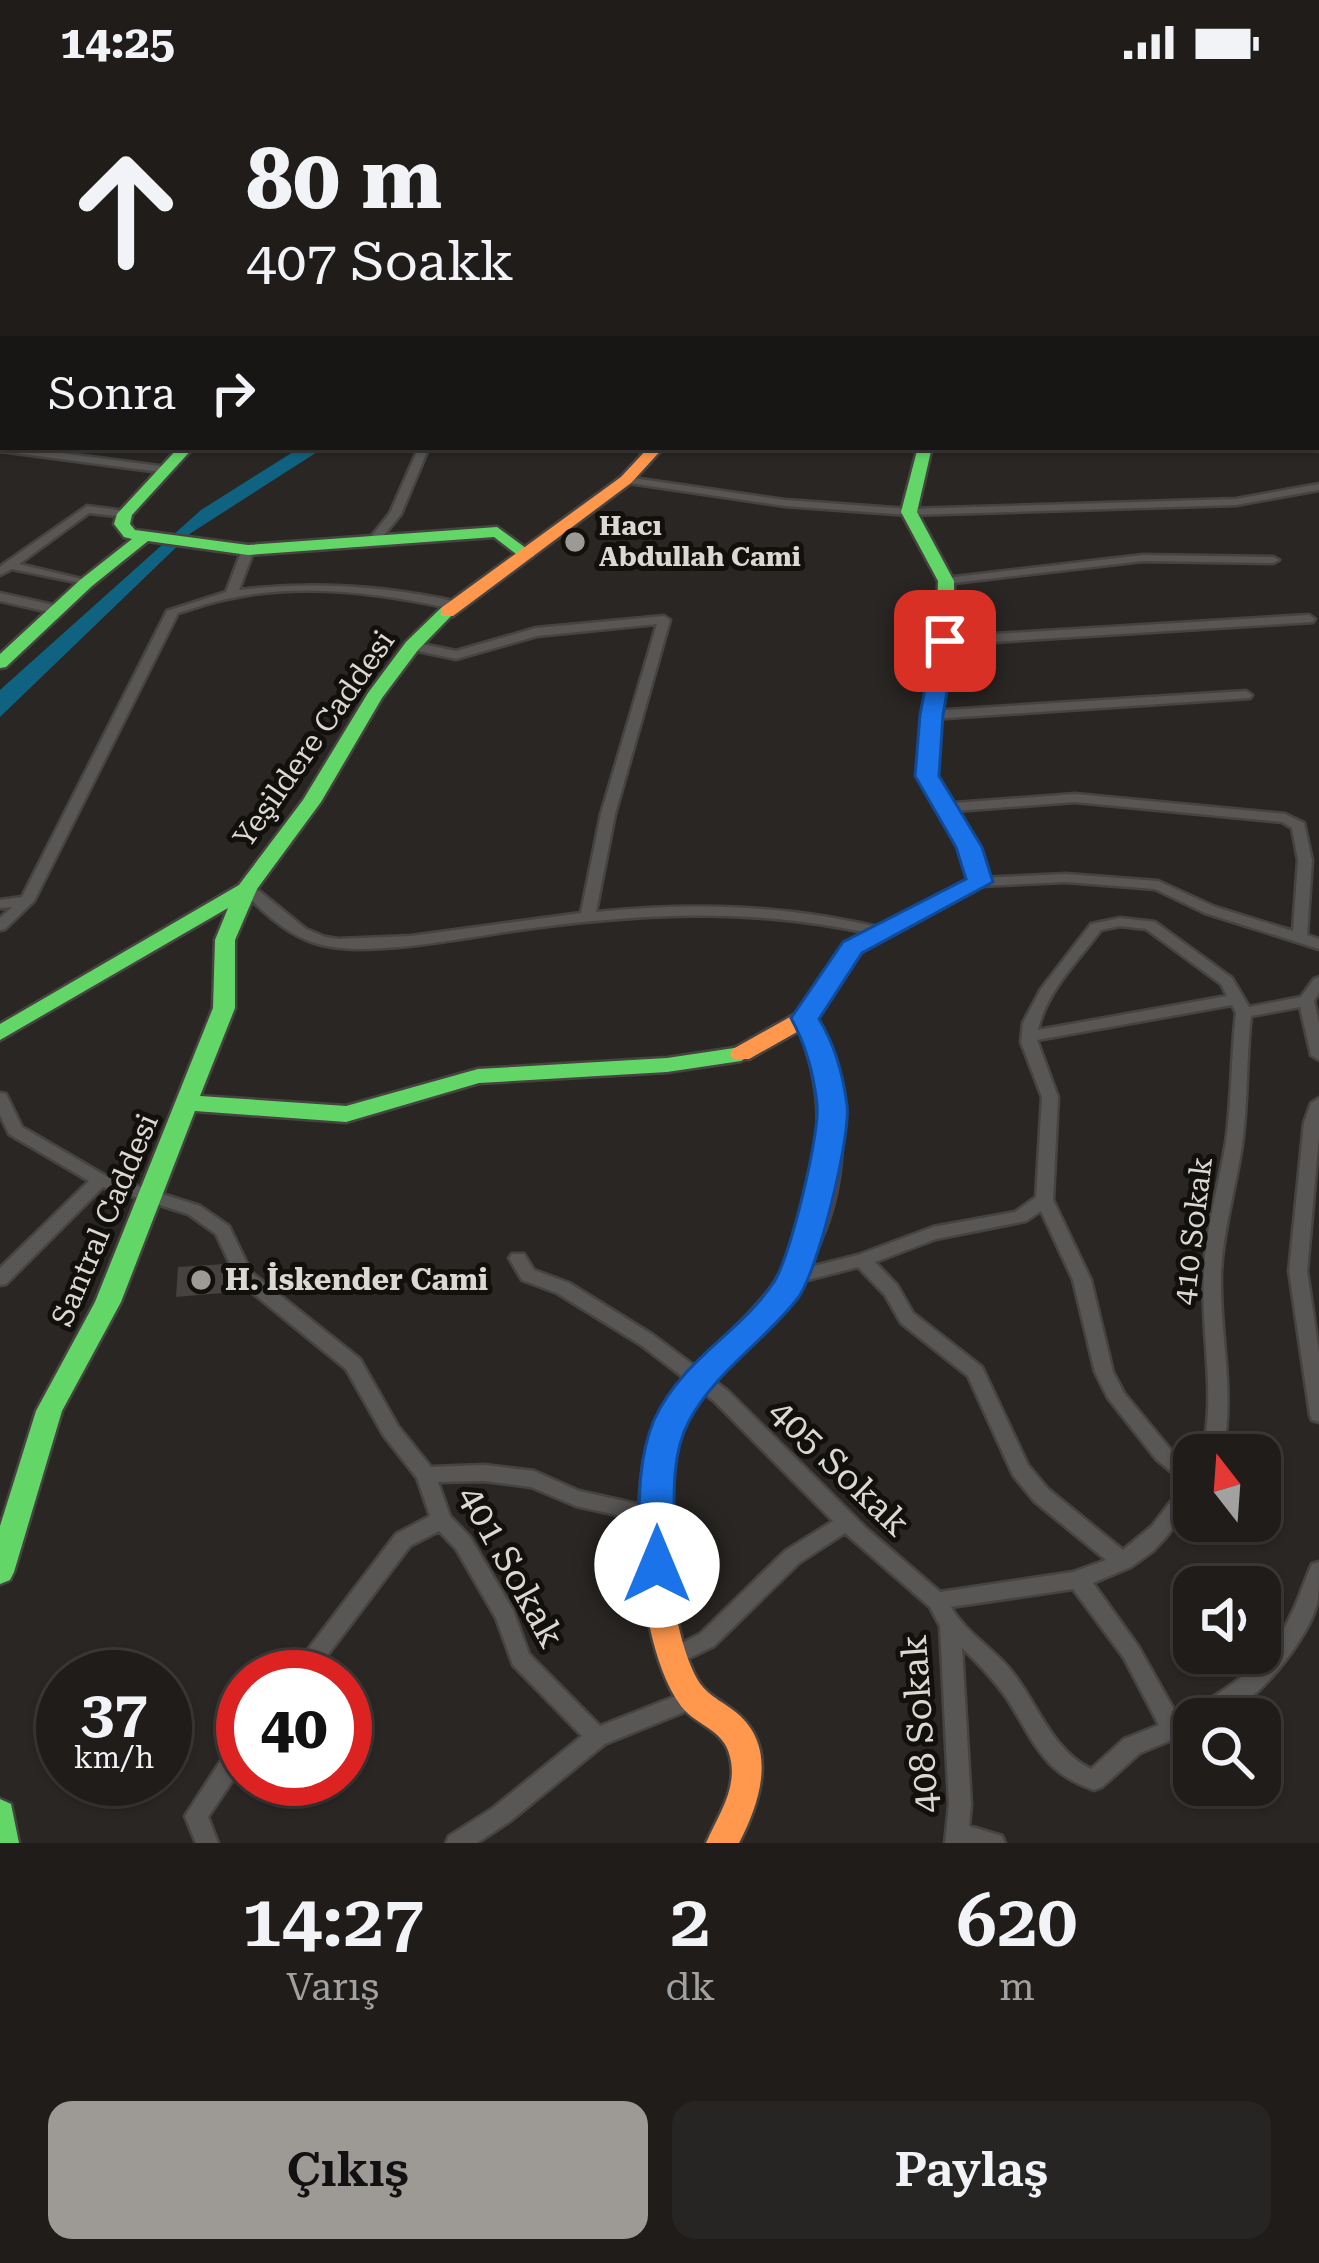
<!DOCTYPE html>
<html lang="tr">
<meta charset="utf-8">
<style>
:root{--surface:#1f1c1a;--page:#272523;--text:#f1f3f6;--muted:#a1a1a2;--line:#3c3a39;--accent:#9d9995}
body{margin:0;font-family:"Roboto Serif",serif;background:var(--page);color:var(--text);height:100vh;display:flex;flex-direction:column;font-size:45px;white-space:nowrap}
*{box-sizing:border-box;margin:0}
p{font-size:39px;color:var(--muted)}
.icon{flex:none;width:66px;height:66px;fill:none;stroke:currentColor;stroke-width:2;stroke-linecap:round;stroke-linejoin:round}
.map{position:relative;height:1759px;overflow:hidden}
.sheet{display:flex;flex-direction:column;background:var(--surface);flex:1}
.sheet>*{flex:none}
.guide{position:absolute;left:0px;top:0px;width:1320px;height:366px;box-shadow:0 3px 9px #0004,0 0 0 3px var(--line);background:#1f1c1a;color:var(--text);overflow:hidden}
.needle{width:78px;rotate:343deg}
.fabs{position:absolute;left:1173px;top:1350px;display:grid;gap:24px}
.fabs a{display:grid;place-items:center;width:108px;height:108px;border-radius:24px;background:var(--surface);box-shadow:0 3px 9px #0004,0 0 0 3px var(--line);font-size:60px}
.speed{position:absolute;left:36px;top:1566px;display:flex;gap:24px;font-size:60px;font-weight:700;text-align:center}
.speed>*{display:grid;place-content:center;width:156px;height:156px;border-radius:50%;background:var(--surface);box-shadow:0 3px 9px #0004,0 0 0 3px var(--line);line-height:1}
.speed small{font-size:30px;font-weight:400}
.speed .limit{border:18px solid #d22;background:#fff;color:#111}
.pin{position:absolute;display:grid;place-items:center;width:102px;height:102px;color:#fff;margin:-51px;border-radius:24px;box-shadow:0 6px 18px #0006}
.me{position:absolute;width:132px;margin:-66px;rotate:0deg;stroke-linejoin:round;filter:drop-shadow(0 0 9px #0008)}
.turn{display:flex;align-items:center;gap:42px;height:252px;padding:0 48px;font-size:54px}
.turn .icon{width:156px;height:156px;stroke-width:2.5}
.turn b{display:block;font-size:84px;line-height:102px}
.then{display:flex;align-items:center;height:114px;padding:0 48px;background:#0003;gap:24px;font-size:45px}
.eta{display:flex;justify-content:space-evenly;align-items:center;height:204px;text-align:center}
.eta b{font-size:72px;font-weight:600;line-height:84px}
.cta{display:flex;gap:24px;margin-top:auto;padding:24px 48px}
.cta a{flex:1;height:138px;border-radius:24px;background:var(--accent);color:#111;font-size:48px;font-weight:600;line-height:138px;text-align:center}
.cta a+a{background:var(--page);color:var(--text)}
.status{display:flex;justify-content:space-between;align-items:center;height:84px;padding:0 60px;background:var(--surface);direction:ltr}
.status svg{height:33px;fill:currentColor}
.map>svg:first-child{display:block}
.water{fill:#106380}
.building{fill:#454240}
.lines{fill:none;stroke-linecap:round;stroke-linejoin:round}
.street-casing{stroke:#464340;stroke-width:5}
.fast-casing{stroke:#464340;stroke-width:5}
.slow-casing{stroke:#464340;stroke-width:5}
.jam-casing{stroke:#464340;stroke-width:5}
.street{fill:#595755;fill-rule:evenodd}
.fast{fill:#63d668;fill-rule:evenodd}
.slow{fill:#ff974d;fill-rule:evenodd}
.jam{fill:#b3261e;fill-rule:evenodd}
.route{fill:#1a73e8;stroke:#114b97;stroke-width:3}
.poi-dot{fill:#9d9995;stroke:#12100d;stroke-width:4.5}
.labels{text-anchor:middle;stroke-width:10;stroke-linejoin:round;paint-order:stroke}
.far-poi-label{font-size:27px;font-weight:bold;fill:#dbd7d3;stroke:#12100d;text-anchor:start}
.street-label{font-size:30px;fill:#dbd7d3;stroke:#12100d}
.poi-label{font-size:30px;font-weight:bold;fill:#dbd7d3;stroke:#12100d;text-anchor:start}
.near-street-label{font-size:36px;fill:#dbd7d3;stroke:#12100d}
</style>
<div class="status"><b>14:25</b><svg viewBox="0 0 49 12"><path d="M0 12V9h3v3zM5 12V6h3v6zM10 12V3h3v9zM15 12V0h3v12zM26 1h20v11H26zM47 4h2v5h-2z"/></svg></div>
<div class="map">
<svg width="1319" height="1759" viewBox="0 0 1319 1759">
<rect width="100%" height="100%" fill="#292623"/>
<path class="water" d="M301,363H325L191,449L0,633V606L201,426Z"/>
<path class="building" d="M225,1180L223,1209L176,1213L178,1183Z"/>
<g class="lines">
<defs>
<path id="street" d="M40,0H49L52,3H43Z
M104,0H113L117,3H108Z
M217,0H226L230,3H221Z
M582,0H590L588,3H580Z
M714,0H722L725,3H717Z
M783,0H808L804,2Z
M1126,0H1134L1137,3H1129Z
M0,9H3V13H0Z
M1317,20H1319V24H1317Z
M1317,76H1319V80H1317Z
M1317,205H1319V211H1317Z
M1317,237H1319V243H1317Z
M1317,282L1319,283V290L1317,289Z
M0,361L167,383L172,386L167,389L0,367Z
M419,363H429L401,430L376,461H368L366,459L390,429Z
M630,363H659L660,365C654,370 636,368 630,363Z
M626,393L785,416L909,425L1236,415L1319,400V406L1236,421L909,431L785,422L622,398L621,396Z
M87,422L125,427L131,430L125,433L89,429L19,480L90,497V501L12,485L0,491V483L5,479Z
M248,463L254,466L239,506C313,497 386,502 458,518L460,521L454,525C383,510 304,498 232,514C213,517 196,524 178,529L34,817L5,845L0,846V834L12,823L0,824V816L22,813L167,527L226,508L242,466Z
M1143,471L1273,473L1279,476L1273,479L1143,477L946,500L940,497L946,494Z
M0,509L62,523L64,526L58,530L0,517Z
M1309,531L1315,535L1313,538L945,561L939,557L945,553Z
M664,532L670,536L615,730L596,828C697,818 788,821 886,845L888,848L886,851L881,852C761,824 654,828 533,844C476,851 376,874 322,861C290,854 261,827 240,804L247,800L252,801L306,845L325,853L338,855L411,852L581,829L601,730L657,540L537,552L456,575L408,565L406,562L412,558L456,567L536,544Z
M1246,607L1252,611L1250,614L931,635L925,631L931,627Z
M1075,710L1285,730L1304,739L1312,776L1307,851L1319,855V865L1205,829L1155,805L1066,798L980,802L973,798L980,794L1066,790L1158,797L1215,823L1293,847L1298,776L1292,744L1282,738L1075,718L942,728L935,724L942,720Z
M1120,834L1155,838L1232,894L1249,923L1301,913L1314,895L1319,893V909L1314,917L1319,939V976L1311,971L1300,923L1251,932C1246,975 1248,1018 1242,1061C1236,1103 1223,1145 1221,1188C1219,1250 1236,1309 1222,1371H1202C1217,1309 1200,1249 1204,1186C1206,1143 1219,1101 1226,1058C1232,1016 1231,972 1236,929L1232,921L1037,956L1058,1013L1053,1116L1091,1196L1113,1288L1124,1309L1170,1365L1194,1384V1416L1166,1453L1153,1467L1131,1483L1093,1499L1138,1562L1178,1633L1183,1635L1186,1628C1230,1605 1268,1579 1290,1533C1299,1516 1304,1497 1312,1480L1319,1478C1319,1490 1319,1504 1318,1516C1310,1554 1253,1626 1213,1635C1207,1636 1200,1635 1194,1635V1645L1189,1643L1186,1650L1140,1669L1102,1703L1094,1706C1040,1687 1035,1657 1006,1613C993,1595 978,1579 962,1564L971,1721L969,1742L1002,1752L1005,1759H945L949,1721L940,1542L930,1523L845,1449L799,1479L714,1562L677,1580L670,1577L666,1571L670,1565L700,1550L785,1467L833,1437L714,1317L641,1261L557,1209L522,1196L509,1174L512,1170H524L534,1186L569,1199L653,1251L728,1307L867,1445L940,1508L1073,1488L1106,1476L1034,1417L1013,1391L968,1292L901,1239L885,1211L858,1183L792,1200L786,1199L783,1194L786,1189L858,1171L933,1143L1015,1128L1036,1113L1042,1013L1021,958L1023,939L1041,905L1091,840ZM1120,842L1146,845L1221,900L1227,912L1038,946C1046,908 1078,877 1101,846ZM1041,1127L1073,1196L1095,1288L1108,1314L1156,1375L1185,1399L1152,1442L1123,1466L1048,1405L1028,1381L982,1283L913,1229L897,1201L875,1178L936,1155L1026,1137ZM1073,1505L1124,1574L1159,1641L1124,1655L1091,1685C1050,1665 1037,1617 1009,1584C991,1563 964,1547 951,1523Z
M0,1009L6,1010L22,1043L106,1092L200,1122L229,1142L251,1188L360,1275L398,1342L431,1383L484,1381L534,1387L579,1407L664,1426L667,1432L664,1438L657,1440L576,1422L531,1403L484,1397L438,1398L450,1432L470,1453L513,1526L529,1570L600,1642L691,1606L699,1608L702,1615L699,1622L605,1660L509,1738L477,1759H446L449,1752L493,1724L582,1652L513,1581L496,1534L456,1465L439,1447L410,1462L311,1593H287L396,1450L430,1432L417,1394L384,1352L346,1285L238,1197L216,1150L188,1130L103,1103L6,1200L0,1201V1184L89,1097L9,1050L0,1031Z
M1319,1014V1052L1307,1187L1319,1268V1338L1312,1336L1310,1331L1289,1187L1304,1039L1311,1019Z
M243,1652V1681L208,1733L218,1759H196L185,1732L235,1655Z"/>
<path id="fast" d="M3,281V290L0,291V282Z
M179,363H194L132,431L130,440L135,446L248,461L497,443L534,470L532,473H520L494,453L248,471L148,457L92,502L6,583L0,584V570L80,496L132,455L124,453L114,440L117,430Z
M918,363H932L917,428L954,497V557L939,649L930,654L921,649L936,557L938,497L901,428Z
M447,523L455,528L418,566L382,614L321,718L257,805L235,856V924L200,1012L346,1022L478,985L667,974L741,963L752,970L741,977L667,988L479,999L346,1038L195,1027L121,1218L62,1327L14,1488L10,1496L0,1500V1442L36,1327L95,1218L213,924L215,856L228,824L0,956V940L239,801L303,716L368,609L406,558L441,524Z
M0,1715L11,1720L19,1759H0Z"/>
<path id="slow" d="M649,363H664L631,399L453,532H441V524L621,393Z
M930,644L939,649L936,692L979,763L990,798L860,868L813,939L749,975H733L730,970L733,965L797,929L846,860L969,796L959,763L918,692L921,649Z
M809,1147L818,1150L821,1156C812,1179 802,1201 786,1220C744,1273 682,1310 671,1381C662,1440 669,1535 694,1589C703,1609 717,1614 733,1626C779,1660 761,1717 739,1759H706C718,1731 738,1705 730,1673C724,1645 696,1642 681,1622C641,1568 631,1436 645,1372C661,1299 726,1261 769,1206C783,1188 790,1169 800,1150Z"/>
<path id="jam" d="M854,0H864V3H854Z
M805,927L813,929C851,995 851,1094 818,1162H800L797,1156C820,1076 830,1012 794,934Z"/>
</defs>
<use href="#street" class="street-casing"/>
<use href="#fast" class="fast-casing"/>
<use href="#slow" class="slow-casing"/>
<use href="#jam" class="jam-casing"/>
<use href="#street" class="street"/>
<use href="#fast" class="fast"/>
<use href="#slow" class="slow"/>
<use href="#jam" class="jam"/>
</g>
<path class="route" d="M945,551L956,557L943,631L939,692L982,763L993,798L862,869L819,935C835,961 843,990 847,1021C851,1053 818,1187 798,1214C765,1257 715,1288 689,1337C667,1378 676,1435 675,1481L670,1492L657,1496L644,1492L639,1481C640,1432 635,1381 654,1336C681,1276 740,1249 774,1198C790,1174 820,1050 817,1021C814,991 806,961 791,934L843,858L966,795L956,763L915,692L920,631L934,557Z"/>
<g class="poi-dot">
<circle cx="575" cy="458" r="12"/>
<circle cx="201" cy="1196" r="12"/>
</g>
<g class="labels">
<g class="far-poi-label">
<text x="599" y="451">Hacı<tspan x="599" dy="31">Abdullah Cami</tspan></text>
</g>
<g class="street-label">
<text transform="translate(314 655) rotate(-55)" y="10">Yeşildere Caddesi</text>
<text transform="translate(105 1136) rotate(-67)" y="10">Santral Caddesi</text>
<text transform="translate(1193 1147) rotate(-83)" y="10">410 Sokak</text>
</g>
<g class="poi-label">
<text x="225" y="1206">H. İskender Cami</text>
</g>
<g class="near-street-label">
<text transform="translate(840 1383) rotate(44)" y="13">405 Sokak</text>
<text transform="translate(512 1482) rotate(61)" y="13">401 Sokak</text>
<text transform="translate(919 1640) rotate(-94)" y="13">408 Sokak</text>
</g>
</g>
</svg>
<div class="fabs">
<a><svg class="needle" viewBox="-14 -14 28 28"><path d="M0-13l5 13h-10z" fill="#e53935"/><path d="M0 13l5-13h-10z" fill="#a1a1a2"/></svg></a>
<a><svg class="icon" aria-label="sound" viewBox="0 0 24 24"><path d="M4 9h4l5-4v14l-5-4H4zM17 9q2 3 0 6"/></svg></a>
<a><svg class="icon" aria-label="search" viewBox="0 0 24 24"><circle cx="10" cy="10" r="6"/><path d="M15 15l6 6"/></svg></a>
</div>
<div class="speed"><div>37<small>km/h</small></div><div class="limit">40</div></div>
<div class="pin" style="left:945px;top:557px;background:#d93025"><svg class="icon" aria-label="arrive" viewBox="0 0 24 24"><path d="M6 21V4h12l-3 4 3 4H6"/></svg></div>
<svg class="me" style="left:657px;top:1481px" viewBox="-20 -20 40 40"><circle r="19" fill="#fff"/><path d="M0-13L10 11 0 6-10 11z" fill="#1a73e8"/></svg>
<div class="guide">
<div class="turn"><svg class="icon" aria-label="ahead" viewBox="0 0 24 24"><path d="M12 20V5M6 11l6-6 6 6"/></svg><div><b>80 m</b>407 Soakk</div></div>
<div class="then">Sonra<svg class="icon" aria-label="right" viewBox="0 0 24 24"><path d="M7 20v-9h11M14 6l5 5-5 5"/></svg></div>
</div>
</div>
<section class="sheet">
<div class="eta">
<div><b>14:27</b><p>Varış</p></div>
<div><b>2</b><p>dk</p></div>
<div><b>620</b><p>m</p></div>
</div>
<div class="cta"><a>Çıkış</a><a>Paylaş</a></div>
</section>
